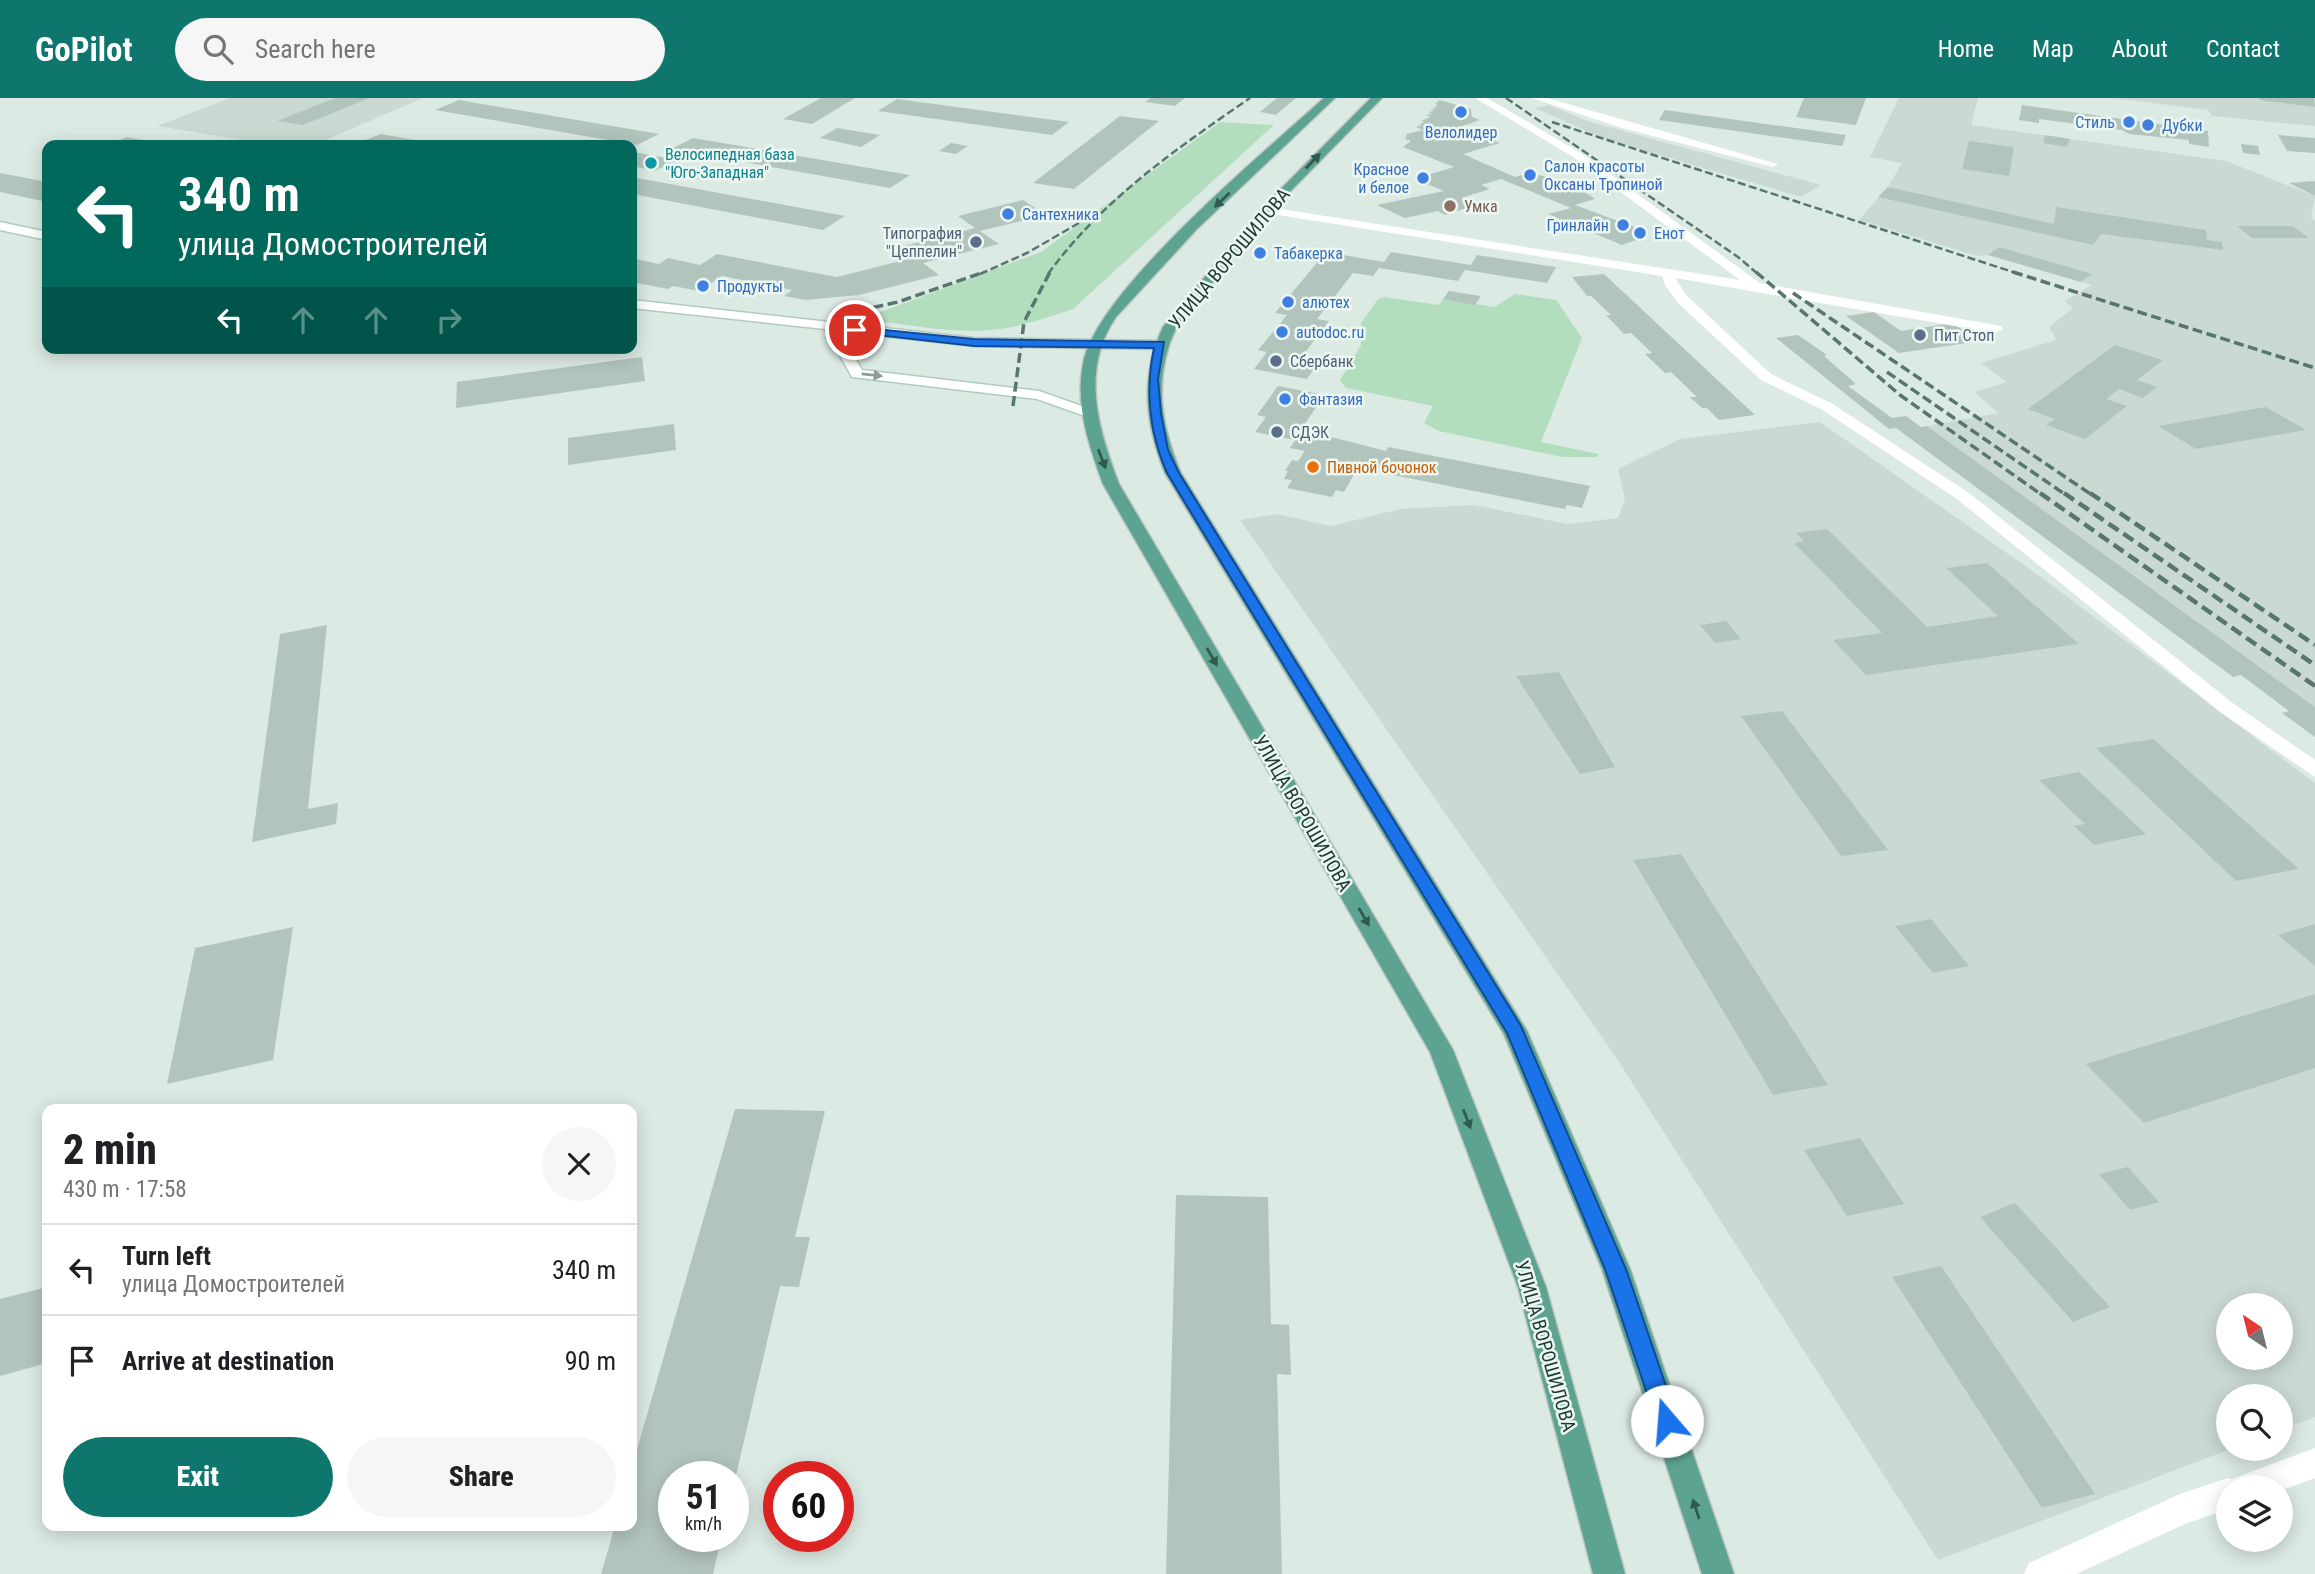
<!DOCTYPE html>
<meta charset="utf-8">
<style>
:root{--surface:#fff;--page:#f6f6f6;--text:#202124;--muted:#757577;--line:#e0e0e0;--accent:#0f766e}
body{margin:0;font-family:"Roboto Condensed",sans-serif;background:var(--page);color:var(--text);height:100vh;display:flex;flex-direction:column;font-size:26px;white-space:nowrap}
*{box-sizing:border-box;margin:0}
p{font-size:23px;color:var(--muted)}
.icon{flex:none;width:38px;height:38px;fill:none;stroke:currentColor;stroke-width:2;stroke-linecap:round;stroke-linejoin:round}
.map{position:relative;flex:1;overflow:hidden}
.sheet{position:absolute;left:42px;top:1006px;width:595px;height:427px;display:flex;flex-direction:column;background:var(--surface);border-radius:14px;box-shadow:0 4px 18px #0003}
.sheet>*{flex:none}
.guide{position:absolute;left:42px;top:42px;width:595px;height:214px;border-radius:14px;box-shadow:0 4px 18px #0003;background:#00695c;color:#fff;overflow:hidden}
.needle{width:46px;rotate:325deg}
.controls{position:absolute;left:2216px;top:1195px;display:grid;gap:14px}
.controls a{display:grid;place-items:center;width:77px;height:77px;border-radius:50%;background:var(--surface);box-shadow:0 4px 18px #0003;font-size:35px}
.speed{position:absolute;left:658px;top:1363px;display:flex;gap:14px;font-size:35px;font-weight:700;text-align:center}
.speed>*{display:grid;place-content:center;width:91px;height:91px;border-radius:50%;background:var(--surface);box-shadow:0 4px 18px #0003;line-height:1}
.speed small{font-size:18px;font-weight:400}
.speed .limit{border:10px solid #d22;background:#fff;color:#111}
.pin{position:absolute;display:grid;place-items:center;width:60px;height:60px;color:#fff;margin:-30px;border:4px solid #fff;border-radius:50%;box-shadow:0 2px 7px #0007}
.me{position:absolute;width:77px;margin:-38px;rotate:342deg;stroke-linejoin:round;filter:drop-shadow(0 0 5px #0008)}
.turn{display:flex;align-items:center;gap:24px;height:147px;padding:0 21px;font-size:32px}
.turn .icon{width:91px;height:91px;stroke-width:2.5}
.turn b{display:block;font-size:49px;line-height:60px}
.lanes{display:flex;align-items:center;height:66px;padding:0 21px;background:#0003;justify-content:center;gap:35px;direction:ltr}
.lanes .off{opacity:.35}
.round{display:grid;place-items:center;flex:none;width:74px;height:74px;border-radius:37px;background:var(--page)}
.summary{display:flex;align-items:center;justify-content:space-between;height:119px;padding:0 21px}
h1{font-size:42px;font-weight:800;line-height:52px}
.cta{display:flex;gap:14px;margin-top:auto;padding:14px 21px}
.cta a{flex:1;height:80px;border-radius:42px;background:var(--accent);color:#fff;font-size:28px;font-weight:800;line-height:80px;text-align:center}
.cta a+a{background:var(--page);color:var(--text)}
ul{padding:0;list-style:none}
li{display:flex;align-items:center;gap:21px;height:91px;padding:0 21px;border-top:2px solid var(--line)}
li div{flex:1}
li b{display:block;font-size:26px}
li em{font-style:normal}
header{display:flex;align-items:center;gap:42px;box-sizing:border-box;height:98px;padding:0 35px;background:var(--accent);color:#fff}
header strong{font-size:33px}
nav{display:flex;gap:38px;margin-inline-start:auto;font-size:24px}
.search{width:490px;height:63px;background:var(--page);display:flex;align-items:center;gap:18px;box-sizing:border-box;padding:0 24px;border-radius:38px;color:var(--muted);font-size:26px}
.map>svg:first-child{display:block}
.built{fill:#cadad3;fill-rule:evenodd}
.green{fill:#b3debe}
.building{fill:#b2c5bd}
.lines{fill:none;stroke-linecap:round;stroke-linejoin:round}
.secondary-casing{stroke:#afcbc0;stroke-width:3}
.primary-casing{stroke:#bbc4c2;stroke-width:3}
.street{fill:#fff;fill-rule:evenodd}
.secondary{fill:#fff;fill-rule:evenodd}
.primary{fill:#5da391;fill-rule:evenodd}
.rail-far2{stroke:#57766e;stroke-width:2.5;stroke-dasharray:8 3.5;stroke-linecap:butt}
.rail-far1{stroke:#57766e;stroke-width:3.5;stroke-dasharray:10 4.5;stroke-linecap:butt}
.rail{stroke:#57766e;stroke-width:4.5;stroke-dasharray:12 6;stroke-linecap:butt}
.oneway{fill:#305a4e}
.oneway2{fill:#8e9c98}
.route{fill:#1a73e8;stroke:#114b97;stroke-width:2}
.shop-dot{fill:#3f7fe0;stroke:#edf7f2;stroke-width:2.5}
.culture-dot{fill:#0f9aa8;stroke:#edf7f2;stroke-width:2.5}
.education-dot{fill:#8d6e63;stroke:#edf7f2;stroke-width:2.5}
.service-dot{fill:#5c6f8a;stroke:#edf7f2;stroke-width:2.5}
.food-dot{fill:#e8710a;stroke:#edf7f2;stroke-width:2.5}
.labels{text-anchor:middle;stroke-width:5;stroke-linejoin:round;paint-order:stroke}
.far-shop-label{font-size:16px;fill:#366cbe;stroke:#edf7f2;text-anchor:start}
.far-culture-label{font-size:16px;fill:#0d838f;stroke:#edf7f2;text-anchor:start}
.far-education-label{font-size:16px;fill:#785e54;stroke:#edf7f2;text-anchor:start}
.far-service-label{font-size:16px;fill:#4e5e75;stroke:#edf7f2;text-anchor:start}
.far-food-label{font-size:16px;fill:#c56008;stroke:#edf7f2;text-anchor:start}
.street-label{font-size:19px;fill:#1d3a32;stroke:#edf7f2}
</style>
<header>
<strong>GoPilot</strong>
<div class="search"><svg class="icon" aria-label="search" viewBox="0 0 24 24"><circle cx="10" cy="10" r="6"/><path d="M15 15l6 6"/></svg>Search here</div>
<nav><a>Home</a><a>Map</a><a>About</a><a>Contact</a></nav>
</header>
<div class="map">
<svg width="2315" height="1476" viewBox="0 0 2315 1476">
<rect width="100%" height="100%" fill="#dceae4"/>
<path class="built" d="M230,0H423L314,47H272L157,28Z
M1899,0H1978L1971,27L2226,63L2315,98L2311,119L2315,123V609L1927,328L1998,315L1974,294L2007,284L1981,265L2056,242L2049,229L2073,210L2065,203L2092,187L1988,157L1977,158L1859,122L1888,89L1902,65L1870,59Z
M2113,0H2315V28L2212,18L2208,12Z
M1549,7L1587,23L1821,87L1801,99L1602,40L1535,10Z
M1820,324L2041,479L2315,685V1319L2280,1332V1298H2228V1351H2231L1938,1462L1615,958L1240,422L1277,416L1331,428L1400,411L1474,407L1568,426L1618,420L1625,401L1618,371L1680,341ZM2228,1208H2280V1260H2228Z"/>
<path class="green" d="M1220,24L1274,27L1073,211C1048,219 1024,228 999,231C954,237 906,226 862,221L1041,154Z
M1515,196L1556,202L1582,240L1541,344L1599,356L1596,359H1562L1439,333L1424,325L1433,308L1346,290L1340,282L1361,247V225L1378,201L1384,199L1439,207L1443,201L1494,209Z"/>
<path class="building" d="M335,0H370L303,27L277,23Z
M821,0H855L812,26L783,21Z
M1151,0H1185L1175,8L1145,4Z
M1277,0H1296L1276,17L1260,14Z
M1804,0H1866L1856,27L1796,19Z
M2259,0H2314L2315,9L2259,2Z
M897,1L1069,24L1052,37L878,13Z
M459,2L659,36L637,47L435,12Z
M1440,2L1471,11L1472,19L1480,22L1459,29L1500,45L1463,56L1515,79L1528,75L1548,79L1585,94L1595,101L1575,107L1637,130H1634L1648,138L1622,147L1548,116L1571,110L1501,81L1481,87L1490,91L1461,100L1476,107L1445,117L1438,113L1405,120L1377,107L1444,93L1415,81L1454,69L1403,49L1411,43L1405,41L1407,36L1423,32L1416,29L1422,27L1419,26L1425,24L1421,23L1430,19L1426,17L1432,16L1428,14L1434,13L1431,11L1437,10L1433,9L1438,7L1435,6Z
M2022,7L2208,33L2209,49L2189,46V42L2129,36L2122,32L2039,21V25L2019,22Z
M1665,12L1846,37L1842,48L1659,22Z
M1120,18L1159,23L1074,91L1033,85Z
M837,30L880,37L861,49L820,40Z
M381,36L437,46V47H353Z
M2045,37L2070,41L2067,49L2043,45Z
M2278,37L2315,40V55L2287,53Z
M127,39L163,46V47H107Z
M693,40L910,77L890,90L671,51Z
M1969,43L2014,49L2009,78L1962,71Z
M951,45L968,48L956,56L939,53Z
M2241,46L2258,48L2260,57L2243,55Z
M634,54L677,62L655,73L632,68Z
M0,75L47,84V104L0,94Z
M632,79L845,118L823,132L632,96Z
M2315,84V98L2289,85L2314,83Z
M1888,89L2054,126L2056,109L2206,132L2207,142L2222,144L2223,152L2101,136L2093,147L1878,99Z
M1023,102L1046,117L980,133L999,146L923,165L939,177L859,197L806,202L784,198L792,192L722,178L699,193L673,188L668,191L632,184V160L659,166L668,160L700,167L717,156L837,179L916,159L900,149L975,130L958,118Z
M2237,128H2293L2309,140H2252Z
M1999,149L2092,176L2081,184L1988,157Z
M1326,154L1384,164L1391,154L1471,167L1477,157L1556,169L1547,185L1465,172L1458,183L1379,170L1373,178L1353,175L1317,221L1329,223L1301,260L1319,264L1307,281L1254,271L1267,254L1258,252L1287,217L1275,215Z
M1604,176L1755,317L1719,322L1707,310H1702L1690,299H1697L1671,274L1665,275L1645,256L1652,255L1631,235L1624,236L1606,217H1611L1591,198H1587L1572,179Z
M1449,193L1481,198L1475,207L1443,201Z
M1874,214L1901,233L1952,225L1980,243L1899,255L1846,218Z
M1798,237L1827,257L1824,258L1856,286L1848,288L1892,320L1906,318L1921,329L1927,328L2315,609V639L2282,615L2289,613L2241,577L2233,579L1896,330L1889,331L1776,240Z
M2115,247L2163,262L2137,282L2157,289L2143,300L2119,291L2106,301L2127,308L2085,341L2046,327L2055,321L2028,311Z
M642,259L645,283L456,310L457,284Z
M1278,288L1324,297L1305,326L1328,330L1323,337L1386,353L1388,349L1590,388L1582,410L1567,407L1565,411L1383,375L1385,371L1360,366L1344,394L1336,392L1332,399L1287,390L1292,382L1284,381L1288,373H1285L1292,362L1298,363L1305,353L1290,350L1295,342L1255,334L1266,319L1257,317Z
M2266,309L2306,332L2196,351L2158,328Z
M674,326L676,352L568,367V340Z
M1827,431L1927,529L1998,518L1946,470L1987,465L2079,546L1866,577L1833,542L1882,535L1794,445L1804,443L1796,435Z
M1726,523L1741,541L1715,545L1700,527Z
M327,527L308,711L338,705L336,726L252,744L280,536Z
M1559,574L1615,669L1580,676L1516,578Z
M1782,613L1888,752L1841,758L1741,618Z
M2153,641L2299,771L2236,783L2096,650Z
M2079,674L2146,736L2094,747L2074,728L2085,726L2039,682Z
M1681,756L1828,987L1773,997L1633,762Z
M1931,821L1969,868L1933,875L1895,828Z
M2315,826V868L2278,837Z
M293,829L273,962L167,986L195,850Z
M2315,896V970L2144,1025L2086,966Z
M735,1011L825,1013L795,1139H810L799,1189L780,1188L734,1386L733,1379H674V1438H722L713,1476H601L615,1428H632V1369Z
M1860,1040L1904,1106L1847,1118L1804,1052Z
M2128,1069L2159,1104L2130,1112L2099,1076Z
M1176,1097L1268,1099L1271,1226L1289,1227L1291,1277L1277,1276L1282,1476H1166Z
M2015,1105L2110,1209L2073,1224L1980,1119Z
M1941,1168L2095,1396L2042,1410L1892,1179Z
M47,1189V1265L0,1278V1201Z"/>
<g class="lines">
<defs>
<path id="secondary" d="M0,124L47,134V142L0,132Z
M632,202L974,240L1160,243L1167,247L1160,251L974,248L839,233L862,272L1039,293L1093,312L1095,315L1088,319L1037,301L852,279L825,231L632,210Z"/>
<path id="primary" d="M1324,0H1335L1197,131L1116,219C1080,272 1098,331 1119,386L1453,952L1546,1189L1625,1476H1593L1518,1189L1430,954L1103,386C1089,348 1075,308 1083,266C1095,194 1266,53 1324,0Z
M1371,0H1382L1270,114L1176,230C1153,279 1160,326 1181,375L1527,933L1630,1171L1734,1476H1702L1602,1171L1504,936L1165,375C1145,325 1140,278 1163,229L1262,110Z"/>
</defs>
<use href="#secondary" class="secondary-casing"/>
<use href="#primary" class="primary-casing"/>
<path class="street" d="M1475,0H1487L1581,55L1760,185L2001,228L2003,231L1996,235L1675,180L1687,198L1771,276L1831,305L1969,395L2234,606L2315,662V679L2220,614L1957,401L1821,311L1761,282L1677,204L1665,187L1662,178L1266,115L1260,112L1266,109L1740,182L1573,59Z
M1532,0H1547L1778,66L1773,69L1622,30Z
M2315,1350V1380L2280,1393V1390H2228V1411L2185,1426L2076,1476H2024L2029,1465L2180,1396L2228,1380L2232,1381Z"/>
<use href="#secondary" class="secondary"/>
<use href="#primary" class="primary"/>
<path class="rail-far2" d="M1506,0L1738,159L1758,176
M1552,24L2019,176
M980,176L1027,155L1086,121
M1048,176C1102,102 1176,51 1250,0"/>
<path class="rail-far1" d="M1756,174L1900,297L2042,397
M2013,174L2315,270
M1793,195L2092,397
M831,219L898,204L984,174
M1887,274L2066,397
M1013,308L1024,224L1050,174"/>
<path class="rail" d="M2040,395L2315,588
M2064,395L2315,567
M2090,395L2315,547"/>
</g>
<defs><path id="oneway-solid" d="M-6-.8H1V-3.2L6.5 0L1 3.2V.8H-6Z" transform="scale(1.75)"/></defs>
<g class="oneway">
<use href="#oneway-solid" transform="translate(1313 63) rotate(-46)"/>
<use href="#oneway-solid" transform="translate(1222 102) rotate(136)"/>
<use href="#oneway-solid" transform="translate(1102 361) rotate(69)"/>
<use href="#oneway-solid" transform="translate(1212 559) rotate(60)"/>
<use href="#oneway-solid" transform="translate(1364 819) rotate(60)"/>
<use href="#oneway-solid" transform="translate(1467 1021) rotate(69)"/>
<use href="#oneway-solid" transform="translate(1696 1411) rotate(-108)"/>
</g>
<use class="oneway2" href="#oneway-solid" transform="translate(872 277) rotate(6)"/>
<path class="route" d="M855,229L974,241L1164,244L1158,281L1161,315L1168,352L1179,375L1521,928L1626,1171L1678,1323L1675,1331L1667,1334L1659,1331L1605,1171L1507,935L1167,375C1149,334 1145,293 1154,250L974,248L851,234L850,232Z"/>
<g class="shop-dot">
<circle cx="1461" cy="14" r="7"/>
<circle cx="2129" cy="24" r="7"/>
<circle cx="2148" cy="27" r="7"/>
<circle cx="1530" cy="77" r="7"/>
<circle cx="1423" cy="80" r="7"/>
<circle cx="1008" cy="116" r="7"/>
<circle cx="1623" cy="127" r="7"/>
<circle cx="1640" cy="135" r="7"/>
<circle cx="1260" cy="155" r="7"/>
<circle cx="703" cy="188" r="7"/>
<circle cx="1288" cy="204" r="7"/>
<circle cx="1282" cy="234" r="7"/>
<circle cx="1285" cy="301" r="7"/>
</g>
<circle class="culture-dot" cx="651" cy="65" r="7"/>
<circle class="education-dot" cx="1450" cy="108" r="7"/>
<g class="service-dot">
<circle cx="976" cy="144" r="7"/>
<circle cx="1920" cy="237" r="7"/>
<circle cx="1276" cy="263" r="7"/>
<circle cx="1277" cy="334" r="7"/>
</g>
<circle class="food-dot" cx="1313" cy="369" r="7"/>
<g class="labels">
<g class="far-shop-label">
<text x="2115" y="30" text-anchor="end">Стиль</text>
<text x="2162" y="33">Дубки</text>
<text x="1461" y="40" text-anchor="middle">Велолидер</text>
<text x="1544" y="74">Салон красоты<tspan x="1544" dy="18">Оксаны Тропиной</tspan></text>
<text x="1409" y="77" text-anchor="end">Красное<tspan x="1409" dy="18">и белое</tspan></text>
<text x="1022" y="122">Сантехника</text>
<text x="1609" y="133" text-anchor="end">Гринлайн</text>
<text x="1654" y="141">Енот</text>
<text x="1274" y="161">Табакерка</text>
<text x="717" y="194">Продукты</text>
<text x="1302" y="210">алютех</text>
<text x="1296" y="240">autodoc.ru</text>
<text x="1299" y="307">Фантазия</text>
</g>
<g class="far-culture-label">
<text x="665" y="62">Велосипедная база<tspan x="665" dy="18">"Юго-Западная"</tspan></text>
</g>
<g class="far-education-label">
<text x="1464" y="114">Умка</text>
</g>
<g class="far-service-label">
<text x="962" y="141" text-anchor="end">Типография<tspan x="962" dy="18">"Цеппелин"</tspan></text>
<text x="1934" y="243">Пит Стоп</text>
<text x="1290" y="269">Сбербанк</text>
<text x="1291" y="340">СДЭК</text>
</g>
<g class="far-food-label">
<text x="1327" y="375">Пивной бочонок</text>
</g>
<g class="street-label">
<text transform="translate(1229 160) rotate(-50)" y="7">УЛИЦА ВОРОШИЛОВА</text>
<text transform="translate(1303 715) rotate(60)" y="7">УЛИЦА ВОРОШИЛОВА</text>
<text transform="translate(1546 1248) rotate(74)" y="7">УЛИЦА ВОРОШИЛОВА</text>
</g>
</g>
</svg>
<div class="controls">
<a><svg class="needle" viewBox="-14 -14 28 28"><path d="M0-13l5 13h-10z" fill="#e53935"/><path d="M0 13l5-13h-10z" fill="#757577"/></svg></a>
<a><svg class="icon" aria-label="search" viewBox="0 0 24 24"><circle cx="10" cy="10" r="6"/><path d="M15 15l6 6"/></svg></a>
<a><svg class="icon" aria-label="layers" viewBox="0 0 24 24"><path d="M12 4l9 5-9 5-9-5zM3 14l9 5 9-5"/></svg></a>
</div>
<div class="speed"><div>51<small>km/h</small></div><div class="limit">60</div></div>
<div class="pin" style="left:855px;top:232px;background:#d93025"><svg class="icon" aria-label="arrive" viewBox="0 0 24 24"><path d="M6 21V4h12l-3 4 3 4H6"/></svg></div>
<svg class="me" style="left:1667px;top:1323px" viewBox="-20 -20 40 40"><circle r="19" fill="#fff"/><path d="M0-13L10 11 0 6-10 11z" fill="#1a73e8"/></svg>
<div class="guide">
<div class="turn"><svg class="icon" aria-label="left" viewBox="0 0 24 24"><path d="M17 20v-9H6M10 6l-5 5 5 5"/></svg><div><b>340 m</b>улица Домостроителей</div></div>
<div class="lanes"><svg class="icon" aria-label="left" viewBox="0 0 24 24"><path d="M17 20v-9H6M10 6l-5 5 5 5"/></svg><svg class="icon off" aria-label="ahead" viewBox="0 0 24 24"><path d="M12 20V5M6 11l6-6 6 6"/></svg><svg class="icon off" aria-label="ahead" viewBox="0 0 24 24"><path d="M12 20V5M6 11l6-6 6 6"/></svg><svg class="icon off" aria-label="right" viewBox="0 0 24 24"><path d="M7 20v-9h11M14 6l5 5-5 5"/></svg></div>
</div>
<section class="sheet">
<div class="summary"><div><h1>2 min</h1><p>430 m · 17:58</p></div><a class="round"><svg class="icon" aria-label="close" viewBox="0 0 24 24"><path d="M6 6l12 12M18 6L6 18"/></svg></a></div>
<ul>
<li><svg class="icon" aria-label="left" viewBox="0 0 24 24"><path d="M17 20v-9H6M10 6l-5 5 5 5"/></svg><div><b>Turn left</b><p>улица Домостроителей</p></div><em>340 m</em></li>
<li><svg class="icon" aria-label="arrive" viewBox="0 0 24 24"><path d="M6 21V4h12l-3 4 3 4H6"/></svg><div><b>Arrive at destination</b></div><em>90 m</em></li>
</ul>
<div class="cta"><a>Exit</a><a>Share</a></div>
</section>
</div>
